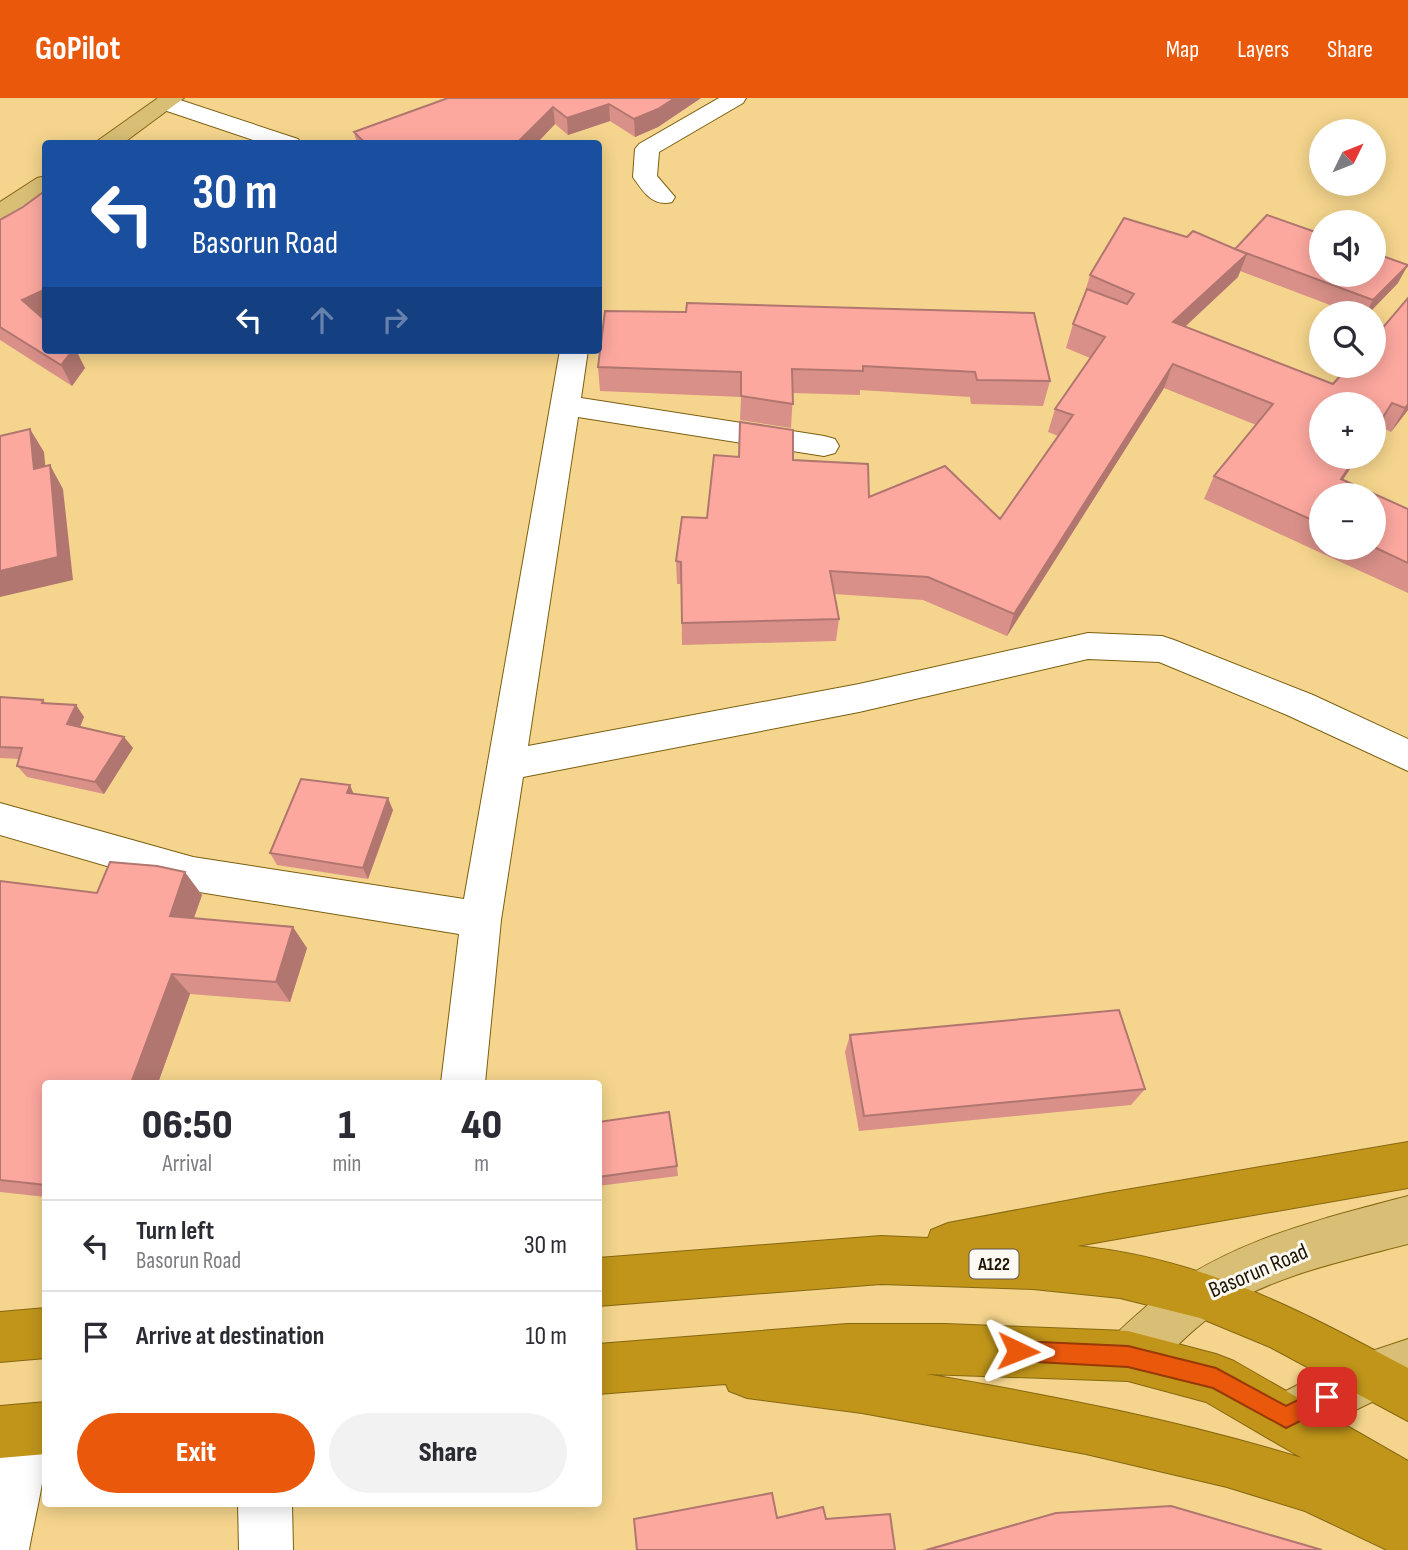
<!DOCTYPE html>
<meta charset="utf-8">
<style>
:root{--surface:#fff;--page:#f2f2f3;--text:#2b2b33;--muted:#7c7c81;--line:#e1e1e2;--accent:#ea580c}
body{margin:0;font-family:"Sofia Sans Condensed",sans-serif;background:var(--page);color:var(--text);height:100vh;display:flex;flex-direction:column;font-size:26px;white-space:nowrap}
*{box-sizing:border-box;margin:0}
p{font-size:23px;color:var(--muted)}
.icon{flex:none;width:38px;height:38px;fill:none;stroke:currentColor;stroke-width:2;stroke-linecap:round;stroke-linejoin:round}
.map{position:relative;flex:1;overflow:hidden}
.sheet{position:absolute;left:42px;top:982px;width:560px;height:427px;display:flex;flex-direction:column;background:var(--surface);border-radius:7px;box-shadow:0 4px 18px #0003}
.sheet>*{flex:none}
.top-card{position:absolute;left:42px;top:42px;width:560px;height:214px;border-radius:7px;box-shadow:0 4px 18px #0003;background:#1a4fa0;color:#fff;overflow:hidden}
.needle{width:46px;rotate:47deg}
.buttons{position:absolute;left:1309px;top:21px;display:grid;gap:14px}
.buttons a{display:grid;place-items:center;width:77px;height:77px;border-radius:50%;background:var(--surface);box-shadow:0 4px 18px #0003;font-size:35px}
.pin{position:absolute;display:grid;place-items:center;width:60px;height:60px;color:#fff;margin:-30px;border-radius:14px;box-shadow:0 4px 10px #0006}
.me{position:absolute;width:77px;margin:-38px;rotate:92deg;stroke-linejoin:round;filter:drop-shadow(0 0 5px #0008)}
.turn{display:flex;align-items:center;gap:24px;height:147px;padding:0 35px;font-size:32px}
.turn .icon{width:91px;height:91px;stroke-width:2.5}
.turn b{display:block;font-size:49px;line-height:60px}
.lanes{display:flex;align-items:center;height:66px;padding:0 35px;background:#0003;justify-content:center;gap:35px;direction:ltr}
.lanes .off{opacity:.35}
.eta{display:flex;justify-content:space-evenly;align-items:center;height:119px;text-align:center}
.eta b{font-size:42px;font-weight:800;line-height:49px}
.cta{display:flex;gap:14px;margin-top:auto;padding:14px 35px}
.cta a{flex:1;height:80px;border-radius:42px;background:var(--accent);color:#fff;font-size:28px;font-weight:800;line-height:80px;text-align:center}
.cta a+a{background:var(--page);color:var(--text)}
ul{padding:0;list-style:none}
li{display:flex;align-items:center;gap:21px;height:91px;padding:0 35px;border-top:2px solid var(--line)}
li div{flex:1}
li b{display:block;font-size:26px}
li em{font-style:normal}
header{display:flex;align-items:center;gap:42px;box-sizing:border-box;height:98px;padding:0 35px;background:var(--accent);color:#fff}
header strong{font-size:33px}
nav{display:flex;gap:38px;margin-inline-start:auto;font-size:24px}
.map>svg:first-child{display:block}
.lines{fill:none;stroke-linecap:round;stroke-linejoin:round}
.minor-casing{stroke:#7b5f0f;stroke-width:2}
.major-casing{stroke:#876811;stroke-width:2}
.highway-casing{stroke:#876811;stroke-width:2}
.minor{fill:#fff;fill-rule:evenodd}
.major{fill:#d9bf75;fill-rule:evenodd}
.highway{fill:#c09519;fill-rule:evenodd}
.wall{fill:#d99089;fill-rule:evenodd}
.shaded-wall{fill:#b0766f}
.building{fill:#fca89f;stroke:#b0766f;stroke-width:2}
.route{fill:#ea580c;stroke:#983908;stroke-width:2}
.labels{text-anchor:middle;stroke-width:6;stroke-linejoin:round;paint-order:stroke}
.shield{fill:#fcf9f2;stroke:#605949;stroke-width:2}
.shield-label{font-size:18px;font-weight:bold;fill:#1d1401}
.near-street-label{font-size:23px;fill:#1d1401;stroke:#fcf9f2}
</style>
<header>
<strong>GoPilot</strong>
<nav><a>Map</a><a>Layers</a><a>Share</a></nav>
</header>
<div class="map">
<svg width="1408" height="1452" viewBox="0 0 1408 1452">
<rect width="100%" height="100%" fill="#f5d58d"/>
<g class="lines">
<defs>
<path id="minor" d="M158,0H174L298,41L302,46H265L158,10L155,5Z
M719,0H746L743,5L659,54L657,78L675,99L672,104C653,109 643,94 633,79L635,51L639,46Z
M560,252H588L581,300L824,338L835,341L839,348L835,355L824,358L578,319L528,648L859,586L1088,535L1162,538L1174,542L1313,597L1408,641V673L1287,617L1159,564L1088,561L859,614L523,679L501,822L485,985H441L459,836L193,793L0,737V705L193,759L464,801Z
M23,1307L41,1315C55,1349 35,1415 29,1452H0V1326L5,1315Z
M238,1405H292L293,1452H239Z"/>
<path id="major" d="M158,0H184L122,46H93Z
M46,78V96L9,120L0,123V104L37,80Z
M1408,1098V1146C1343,1163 1274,1177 1217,1214C1185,1235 1163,1268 1128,1283L1110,1276L1103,1258C1111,1238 1124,1228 1140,1214C1214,1146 1314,1123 1408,1098Z
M1408,1241V1291L1378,1301L1286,1346L1268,1338L1260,1320L1268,1302L1351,1260Z"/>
<path id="highway" d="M1408,1044V1090L1077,1148C1202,1160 1300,1212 1408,1270V1323L1270,1249L1200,1220L1120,1200L1033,1191L881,1186L598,1208V1160L881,1138L928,1140L931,1132L948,1125L1108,1095Z
M46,1210V1260L0,1264V1214Z
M847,1226H945L1128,1233L1216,1256L1234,1263L1408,1363V1452H1387L1305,1413L1227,1389L1086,1356L862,1315L747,1300L729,1293L726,1286L598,1296V1246ZM926,1276L1128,1283L1206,1304L1302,1360C1178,1322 1053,1298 926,1276Z
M46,1304V1356L0,1360V1308Z"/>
</defs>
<use href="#minor" class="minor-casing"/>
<use href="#major" class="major-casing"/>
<use href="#highway" class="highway-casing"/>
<use href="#minor" class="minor"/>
<use href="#major" class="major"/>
<use href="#highway" class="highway"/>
</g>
<path class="wall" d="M448,0H701L658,29L635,39L610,23L568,37L555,26L536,46H357L354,34Z
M46,92V217L41,219L85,270L72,288L0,242V122L23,109Z
M1187,139L1235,151L1398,185L1369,215H1351L1240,173L1238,179L1185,229L1333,286L1408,200V312L1391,334L1379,328L1321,359H1358L1343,382L1408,411V495L1204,401L1214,378L1256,327L1164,290L1007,538L923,502L834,496L839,521L836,543L682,547L681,486H677L676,463L707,420L793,362L869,399L1000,421L1058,338L1048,334L1055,311L1090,260L1066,250L1073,226L1083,201L1090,177ZM1321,397L1374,450H1321Z
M605,213L1050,283L1043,308L971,306L970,299L860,292V297L793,295L791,330L740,322L741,299L600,293L598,269Z
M0,599L43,602L46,605L76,607L84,619L80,629L124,639L133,650L104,696L27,679L17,668L19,661L0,660Z
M354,695L393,712L368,781L277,767L270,755Z
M0,783L97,795L202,797L194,820L307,850L290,904L190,896L158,985H46V1099L0,1094Z
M850,937L1145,991L1131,1007L859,1033L845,954Z
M598,1024L677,1068L678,1078L598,1088Z
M1056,1415L1322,1452H922L1043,1418Z"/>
<path class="shaded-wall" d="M675,0H701L658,29L635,39L634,21Z
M609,6L610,23L568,37L567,20Z
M553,9L555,26L536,46H516Z
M1247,156L1238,179L1164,248L1173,224Z
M1408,167L1398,185L1369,215H1366L1373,202Z
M46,191V217L33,222L22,202Z
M73,252H76L85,270L72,288L61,267Z
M1173,266L1164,290L1007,538L1014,516Z
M1392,305L1379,328L1374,336V333Z
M1408,306V312L1391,334L1405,310Z
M30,331L44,354L48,394L34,371Z
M1356,359H1358L1332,397L1341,381Z
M50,367L63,391L73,482L0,499V473Z
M76,607L84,619L76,638L67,626Z
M124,639L133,650L104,696L95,684Z
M350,687L355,699L347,695Z
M388,700L393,712L368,781L363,770Z
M185,774L202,797L187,839L170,818Z
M293,829L307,850L290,904L276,884Z
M172,876L190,896L158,985H131Z"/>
<path class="building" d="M448,0H675L658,11L634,21L609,6L567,20L553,9L516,46H366L354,34Z
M153,43L163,46H150Z
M46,92V191L22,202L46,223V252H73L61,267L0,229V122L23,109Z
M1267,117L1321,136V177H1374V155L1408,167L1373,202L1235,151Z
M1124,120L1187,139L1193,133L1247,156L1173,224L1333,286L1349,268H1374V240L1408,200V306L1405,310L1392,305L1374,333V306H1321V359H1356L1341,381L1408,411V465L1374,449V397H1321V426L1214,378L1273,306L1173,266L1014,516L928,479L830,473L839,521L682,525L681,464L676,463L682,419L707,420L714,357L739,359L740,324L793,332V362L868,366L869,399L945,368L1000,421L1073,317L1055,311L1105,239L1073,226L1087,191L1127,206L1134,196L1090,177Z
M687,205L1034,215L1050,283L977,282L975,274L863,268V273L792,271L793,306L741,298V274L598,269L605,213L686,214Z
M30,331L34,371L50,367L58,459L0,473V338Z
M0,599L43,602L42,605L76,607L67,626L124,639L95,684L17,668L22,650L0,649Z
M301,681L350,687L347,695L388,700L363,770L270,755Z
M110,764L157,768L185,774L170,818L293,829L276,884L172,876L131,985H46V1087L0,1082V783L97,795Z
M1119,912L1145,991L864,1018L850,937Z
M669,1014L677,1068L598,1079V1024Z
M772,1395L777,1420L823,1409L826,1421L890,1416L895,1452H637L634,1421Z
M1171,1408L1322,1452H927L1056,1415Z"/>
<path class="route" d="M1018,1243L1128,1248L1216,1270L1286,1308L1327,1288L1335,1291L1338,1299L1335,1306L1286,1330L1213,1290L1128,1269L1018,1263L1011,1260L1008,1253L1011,1246Z"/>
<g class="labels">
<rect class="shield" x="969.5" y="1151.5" width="49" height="29" rx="5"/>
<g class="shield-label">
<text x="994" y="1172">A122</text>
</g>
<g class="near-street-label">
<text transform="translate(1258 1172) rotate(-23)" y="8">Basorun Road</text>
</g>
</g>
</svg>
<div class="buttons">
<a><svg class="needle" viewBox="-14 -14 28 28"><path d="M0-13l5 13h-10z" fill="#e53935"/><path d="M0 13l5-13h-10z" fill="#7c7c81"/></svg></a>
<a><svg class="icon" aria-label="sound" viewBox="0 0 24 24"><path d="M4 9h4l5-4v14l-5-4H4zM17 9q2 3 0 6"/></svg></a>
<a><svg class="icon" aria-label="search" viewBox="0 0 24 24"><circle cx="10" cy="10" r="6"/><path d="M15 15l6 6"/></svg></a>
<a>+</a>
<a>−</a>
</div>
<div class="pin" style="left:1327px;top:1299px;background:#d93025"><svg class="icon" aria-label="arrive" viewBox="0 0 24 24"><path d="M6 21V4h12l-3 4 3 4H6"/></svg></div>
<svg class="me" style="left:1018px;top:1253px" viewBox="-20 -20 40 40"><path d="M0-17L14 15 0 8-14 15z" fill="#ea580c" stroke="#fff" stroke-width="4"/></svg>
<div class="top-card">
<div class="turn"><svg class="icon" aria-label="left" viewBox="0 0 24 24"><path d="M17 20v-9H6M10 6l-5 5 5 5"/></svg><div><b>30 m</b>Basorun Road</div></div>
<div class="lanes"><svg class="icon" aria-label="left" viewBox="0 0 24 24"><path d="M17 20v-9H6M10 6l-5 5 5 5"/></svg><svg class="icon off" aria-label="ahead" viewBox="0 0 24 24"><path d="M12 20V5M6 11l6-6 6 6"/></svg><svg class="icon off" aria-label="right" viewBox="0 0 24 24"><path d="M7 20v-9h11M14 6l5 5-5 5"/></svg></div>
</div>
<section class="sheet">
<div class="eta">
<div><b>06:50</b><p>Arrival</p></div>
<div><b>1</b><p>min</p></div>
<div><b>40</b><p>m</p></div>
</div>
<ul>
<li><svg class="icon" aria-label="left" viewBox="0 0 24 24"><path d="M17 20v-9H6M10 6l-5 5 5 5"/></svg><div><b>Turn left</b><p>Basorun Road</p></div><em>30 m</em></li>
<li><svg class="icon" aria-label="arrive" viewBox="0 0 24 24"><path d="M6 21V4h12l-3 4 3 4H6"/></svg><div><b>Arrive at destination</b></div><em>10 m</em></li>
</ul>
<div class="cta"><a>Exit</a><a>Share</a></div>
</section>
</div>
